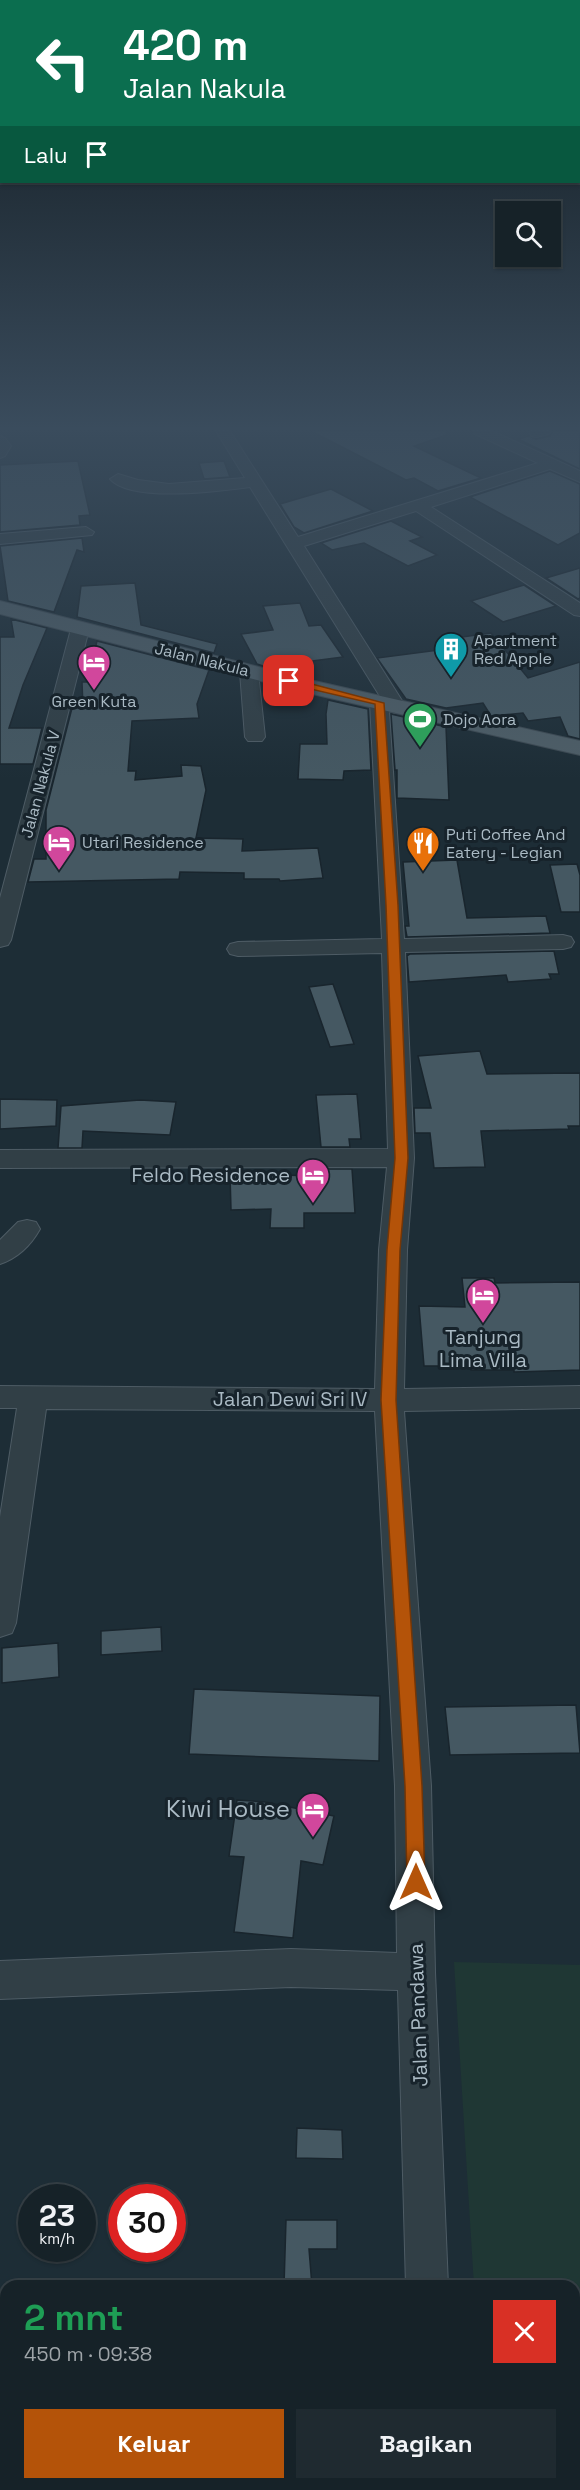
<!DOCTYPE html>
<html lang="id">
<meta charset="utf-8">
<style>
:root{--surface:#162228;--page:#1f2a30;--text:#f1f3f6;--muted:#9ea4a8;--line:#353f45;--accent:#b45309}
body{margin:0;font-family:"Space Grotesk",sans-serif;background:var(--page);color:var(--text);height:100vh;display:flex;flex-direction:column;font-size:22px;white-space:nowrap}
*{box-sizing:border-box;margin:0}
p{font-size:20px;color:var(--muted)}
.icon{flex:none;width:33px;height:33px;fill:none;stroke:currentColor;stroke-width:2;stroke-linecap:round;stroke-linejoin:round}
.map{position:relative;flex:1;overflow:hidden}
.panel{position:absolute;left:0px;top:2280px;width:580px;height:210px;display:flex;flex-direction:column;background:var(--surface);border-radius:18px 18px 0 0;box-shadow:0 2px 4px #0004,0 0 0 2px var(--line)}
.panel>*{flex:none}
.hud{position:absolute;left:0px;top:0px;width:580px;height:183px;box-shadow:0 2px 4px #0004,0 0 0 2px var(--line);background:#0b6e4f;color:#fff;overflow:hidden}
.buttons{position:absolute;left:495px;top:201px;display:grid;gap:12px}
.buttons a{display:grid;place-items:center;width:66px;height:66px;border-radius:0px;background:var(--surface);box-shadow:0 2px 4px #0004,0 0 0 2px var(--line);font-size:30px}
.speed{position:absolute;left:18px;top:2184px;display:flex;gap:12px;font-size:30px;font-weight:700;text-align:center}
.speed>*{display:grid;place-content:center;width:78px;height:78px;border-radius:50%;background:var(--surface);box-shadow:0 2px 4px #0004,0 0 0 2px var(--line);line-height:1}
.speed small{font-size:15px;font-weight:400}
.speed .limit{border:9px solid #d22;background:#fff;color:#111}
.pin{position:absolute;display:grid;place-items:center;width:51px;height:51px;color:#fff;margin:-26px;border-radius:12px;box-shadow:0 3px 9px #0006}
.me{position:absolute;width:66px;margin:-33px;rotate:0deg;stroke-linejoin:round;filter:drop-shadow(0 0 4px #0008)}
.turn{display:flex;align-items:center;gap:21px;height:126px;padding:0 24px;font-size:27px}
.turn .icon{width:78px;height:78px;stroke-width:2.5}
.turn b{display:block;font-size:42px;line-height:51px}
.then{display:flex;align-items:center;height:57px;padding:0 24px;background:#0003;gap:12px;font-size:22px}
.round{display:grid;place-items:center;flex:none;width:63px;height:63px;border-radius:0px;background:var(--page)}
.headline{display:flex;align-items:center;justify-content:space-between;height:102px;padding:0 24px}
h1{font-size:36px;font-weight:600;line-height:45px;color:#1e9e55}
.primary-button{display:flex;gap:12px;margin-top:auto;padding:12px 24px}
.primary-button a{flex:1;height:69px;border-radius:0px;background:var(--accent);color:#fff;font-size:24px;font-weight:600;line-height:69px;text-align:center}
.primary-button a+a{background:var(--page);color:var(--text)}
.map>svg:first-child{display:block}
.green{fill:#1f3734}
.building{fill:#455862;stroke:#19252d;stroke-width:1.5}
.lines{fill:none;stroke-linecap:round;stroke-linejoin:round}
.minor-casing{stroke:#4e5c65;stroke-width:2}
.major-casing{stroke:#3d4a53;stroke-width:2}
.minor{fill:#313f46;fill-rule:evenodd}
.major{fill:#4e5e67;fill-rule:evenodd}
.route{fill:#b45309;stroke:#753606;stroke-width:1.5}
.labels{text-anchor:middle;stroke-width:6;stroke-linejoin:round;paint-order:stroke}
.far-poi-label{font-size:16px;fill:#aabac4;stroke:#17232b;text-anchor:start}
.far-street-label{font-size:16px;fill:#aabac4;stroke:#17232b}
.poi-label{font-size:20px;fill:#aabac4;stroke:#17232b;text-anchor:end}
.street-label{font-size:20px;fill:#aabac4;stroke:#17232b}
.near-poi-label{font-size:24px;fill:#aabac4;stroke:#17232b;text-anchor:end}
</style>
<div class="map">
<svg width="580" height="2490" viewBox="0 0 580 2490">
<rect width="100%" height="100%" fill="#1d2d36"/>
<path class="green" d="M454,1962L580,1965V2490H487V2484H574V2286H474Z"/>
<path class="building" d="M311,431H446L447,435L414,446L481,478L438,491L414,478L406,480Z
M553,431H580V469L518,439L529,436L536,439L550,436Z
M78,461L90,515L79,516L80,525L0,532V465Z
M224,461L230,477L204,479L199,463Z
M550,471L580,484V533L558,545L470,497Z
M331,489L373,511L304,533L294,527L280,504Z
M391,521L422,537L410,541L437,555L408,566L364,543L332,550L321,543Z
M82,538L84,552L77,550L54,612L8,601L0,546Z
M580,568V598L578,599L546,578Z
M135,583L141,625L217,644L214,653L77,617L81,586Z
M524,585L556,606L503,622L471,601Z
M300,603L309,626L321,625L343,657L266,667L257,664L241,634L273,630L263,606Z
M11,619L47,628L23,685L9,728H42L33,764H0V637H14Z
M491,633L528,678L580,662V739L568,736L560,717L528,721L523,713L491,716L483,703L446,708L406,699L377,658L447,649L440,640Z
M97,641L209,670L197,704L199,718L132,721L128,771H136L135,780L182,776L181,765L201,766L206,790L196,838L243,839L242,851L318,848L323,878L280,881L279,879H244V873L180,872L179,879L28,882L34,859H46V810L72,708L83,707L82,682H87Z
M328,700L368,709L371,770L344,771L343,780L298,779L300,744H327L326,714Z
M391,714L446,727L449,800L397,798V770H395Z
M457,860L467,918L546,916L550,933L407,937L405,926H409L403,862Z
M577,864L580,875V912H561L550,865Z
M554,951L559,974H549L551,979L508,982L506,975L409,982L407,956L410,954Z
M333,984L354,1044L330,1047L309,987Z
M480,1051L487,1074L580,1073V1126H568L569,1129L481,1131L485,1167L434,1168L430,1133H415L414,1108H431L418,1056Z
M357,1094L361,1139H349L350,1147H321L316,1095Z
M0,1099L57,1100L56,1126L0,1129Z
M140,1100L176,1102L170,1135L83,1131L82,1148H58L61,1106Z
M323,1169H352L355,1213H304V1228H270L271,1209L231,1210L230,1174L323,1176Z
M462,1278H494L495,1283L580,1282V1370L514,1372V1370H471L470,1366H424L419,1306L465,1307Z
M161,1627L162,1651L101,1655V1631Z
M58,1643L59,1677L2,1683V1648Z
M194,1689L380,1696L379,1761L189,1754Z
M576,1705L580,1753L450,1755L445,1707Z
M237,1800L265,1802L334,1816L323,1865L301,1861L293,1938L234,1932L244,1857L229,1856Z
M297,2128L342,2130L343,2159L296,2158Z
M286,2220H337V2249H309L312,2286H284Z"/>
<g class="lines">
<defs>
<path id="minor" d="M216,431H230L298,537L538,463L475,434L473,431H492L580,471V482L550,469L431,507L580,603V616L574,615L416,511L304,546L406,707L403,711L396,713L389,711L404,939L563,935L571,937L574,942L571,947L563,949L405,952L414,1158L407,1250L404,1389L580,1386V1408L404,1411L431,1786L435,1972L448,2286H406L398,1990L291,1987L0,1999V1961L291,1949L397,1953L395,1786L375,1411L46,1409L16,1623L12,1633L0,1637V1517L17,1408H0V1386L375,1389L379,1250L387,1167L0,1168V1150L388,1149L382,953L238,956L230,954L227,949L230,944L238,942L382,939L370,703L372,699L381,698L250,487C221,491 131,503 110,479L118,474L138,480L169,484L245,478Z
M530,431H551L549,434L536,437L531,436Z
M0,436L5,438L11,446L5,456L0,458Z
M86,527L94,532L92,535L0,544V534Z
M80,624L86,625L89,629L11,940L8,945L0,947V898L71,629L74,625Z
M249,666L256,668L258,672L265,737L262,741H248L245,737L240,672L242,668Z
M27,1220L36,1222L40,1229C31,1245 18,1258 0,1264V1240L18,1222Z
M412,2484H458V2490H412Z"/>
<path id="major" d="M0,601L310,680L580,741V755L308,693L0,614Z"/>
</defs>
<use href="#minor" class="minor-casing"/>
<use href="#major" class="major-casing"/>
<use href="#minor" class="minor"/>
<use href="#major" class="major"/>
</g>
<linearGradient id="sky" x2="0" y2="1"><stop stop-color="#10191e"/><stop offset="0.55" stop-color="#3a4c5d"/><stop offset="1" stop-color="#3a4c5d" stop-opacity="0"/></linearGradient>
<rect width="580" height="779" fill="url(#sky)"/>
<path class="route" d="M289,678L384,703L398,905L408,1158L400,1250L396,1400L422,1786L425,1882L422,1888L416,1891L409,1888L407,1882L405,1786L381,1400L387,1250L395,1158L386,905L375,704L285,683V679Z"/>
<defs>
<symbol id="building-pin" viewBox="-11 -11 22 30"><path d="M0 17L-7.5 6A9.5 9.5 0 1 1 7.5 6Z" fill="#0f9aa8" stroke="#17232b"/><path d="M-4-6H4V6H1V3H-1V6H-4ZM-2.5-4.3h1.7v1.8h-1.7ZM.8-4.3h1.7v1.8H.8ZM-2.5-1h1.7V.8h-1.7ZM.8-1h1.7V.8H.8Z" fill="#fff"/></symbol>
<symbol id="hotel-pin" viewBox="-11 -11 22 30"><path d="M0 17L-7.5 6A9.5 9.5 0 1 1 7.5 6Z" fill="#d1479c" stroke="#17232b"/><path d="M-6-4.5h1.5V1H6V5H4.5V3h-9V5H-6ZM-4 0a1.8 1.8 0 1 1 3.6 0ZM.5 0V-2.5h3Q6-2.5 6 0Z" fill="#fff"/></symbol>
<symbol id="stadium-pin" viewBox="-11 -11 22 30"><path d="M0 17L-7.5 6A9.5 9.5 0 1 1 7.5 6Z" fill="#2e9e5b" stroke="#17232b"/><path d="M0-5a6.5 5 0 1 0 0 10a6.5 5 0 1 0 0-10ZM-3.5-1.8h7v3.6h-7Z" fill="#fff"/></symbol>
<symbol id="restaurant-pin" viewBox="-11 -11 22 30"><path d="M0 17L-7.5 6A9.5 9.5 0 1 1 7.5 6Z" fill="#e8710a" stroke="#17232b"/><path d="M-5-6h1v4h1v-4h1v4h1v-4h1v5L-1.5 .5V6h-2V.5L-5-1ZM5-6V6H3V1.5H1.5Q1.5-4 5-6Z" fill="#fff"/></symbol>
</defs>
<g fill-rule="evenodd">
<use href="#building-pin" x="432" y="630" width="38" height="52"/>
<use href="#hotel-pin" x="75" y="643" width="38" height="52"/>
<use href="#stadium-pin" x="401" y="700" width="38" height="52"/>
<use href="#hotel-pin" x="40" y="823" width="38" height="52"/>
<use href="#restaurant-pin" x="404" y="824" width="38" height="52"/>
<use href="#hotel-pin" x="294" y="1156" width="38" height="52"/>
<use href="#hotel-pin" x="464" y="1276" width="38" height="52"/>
<use href="#hotel-pin" x="294" y="1790" width="38" height="52"/>
</g>
<g class="labels">
<g class="far-poi-label">
<text x="474" y="646">Apartment<tspan x="474" dy="18">Red Apple</tspan></text>
<text x="94" y="707" text-anchor="middle">Green Kuta</text>
<text x="443" y="725">Dojo Aora</text>
<text x="446" y="840">Puti Coffee And<tspan x="446" dy="18">Eatery - Legian</tspan></text>
<text x="82" y="848">Utari Residence</text>
</g>
<g class="far-street-label">
<text transform="translate(202 659) rotate(14)" y="6">Jalan Nakula</text>
<text transform="translate(40 784) rotate(-75)" y="6">Jalan Nakula V</text>
</g>
<g class="poi-label">
<text x="290" y="1182">Feldo Residence</text>
<text x="483" y="1344" text-anchor="middle">Tanjung<tspan x="483" dy="23">Lima Villa</tspan></text>
</g>
<g class="street-label">
<text x="290" y="1406">Jalan Dewi Sri IV</text>
<text transform="translate(418 2015) rotate(-92)" y="7">Jalan Pandawa</text>
</g>
<g class="near-poi-label">
<text x="290" y="1817">Kiwi House</text>
</g>
</g>
</svg>
<div class="buttons">
<a><svg class="icon" aria-label="search" viewBox="0 0 24 24"><circle cx="10" cy="10" r="6"/><path d="M15 15l6 6"/></svg></a>
</div>
<div class="speed"><div>23<small>km/h</small></div><div class="limit">30</div></div>
<div class="pin" style="left:289px;top:681px;background:#d93025"><svg class="icon" aria-label="arrive" viewBox="0 0 24 24"><path d="M6 21V4h12l-3 4 3 4H6"/></svg></div>
<svg class="me" style="left:416px;top:1882px" viewBox="-20 -20 40 40"><path d="M0-17L14 15 0 8-14 15z" fill="#b45309" stroke="#fff" stroke-width="4"/></svg>
<div class="hud">
<div class="turn"><svg class="icon" aria-label="left" viewBox="0 0 24 24"><path d="M17 20v-9H6M10 6l-5 5 5 5"/></svg><div><b>420 m</b>Jalan Nakula</div></div>
<div class="then">Lalu<svg class="icon" aria-label="arrive" viewBox="0 0 24 24"><path d="M6 21V4h12l-3 4 3 4H6"/></svg></div>
</div>
<section class="panel">
<div class="headline"><div><h1>2 mnt</h1><p>450 m · 09:38</p></div><a class="round" style="background:#d93025;color:#fff"><svg class="icon" aria-label="close" viewBox="0 0 24 24"><path d="M6 6l12 12M18 6L6 18"/></svg></a></div>
<div class="primary-button"><a>Keluar</a><a>Bagikan</a></div>
</section>
</div>
